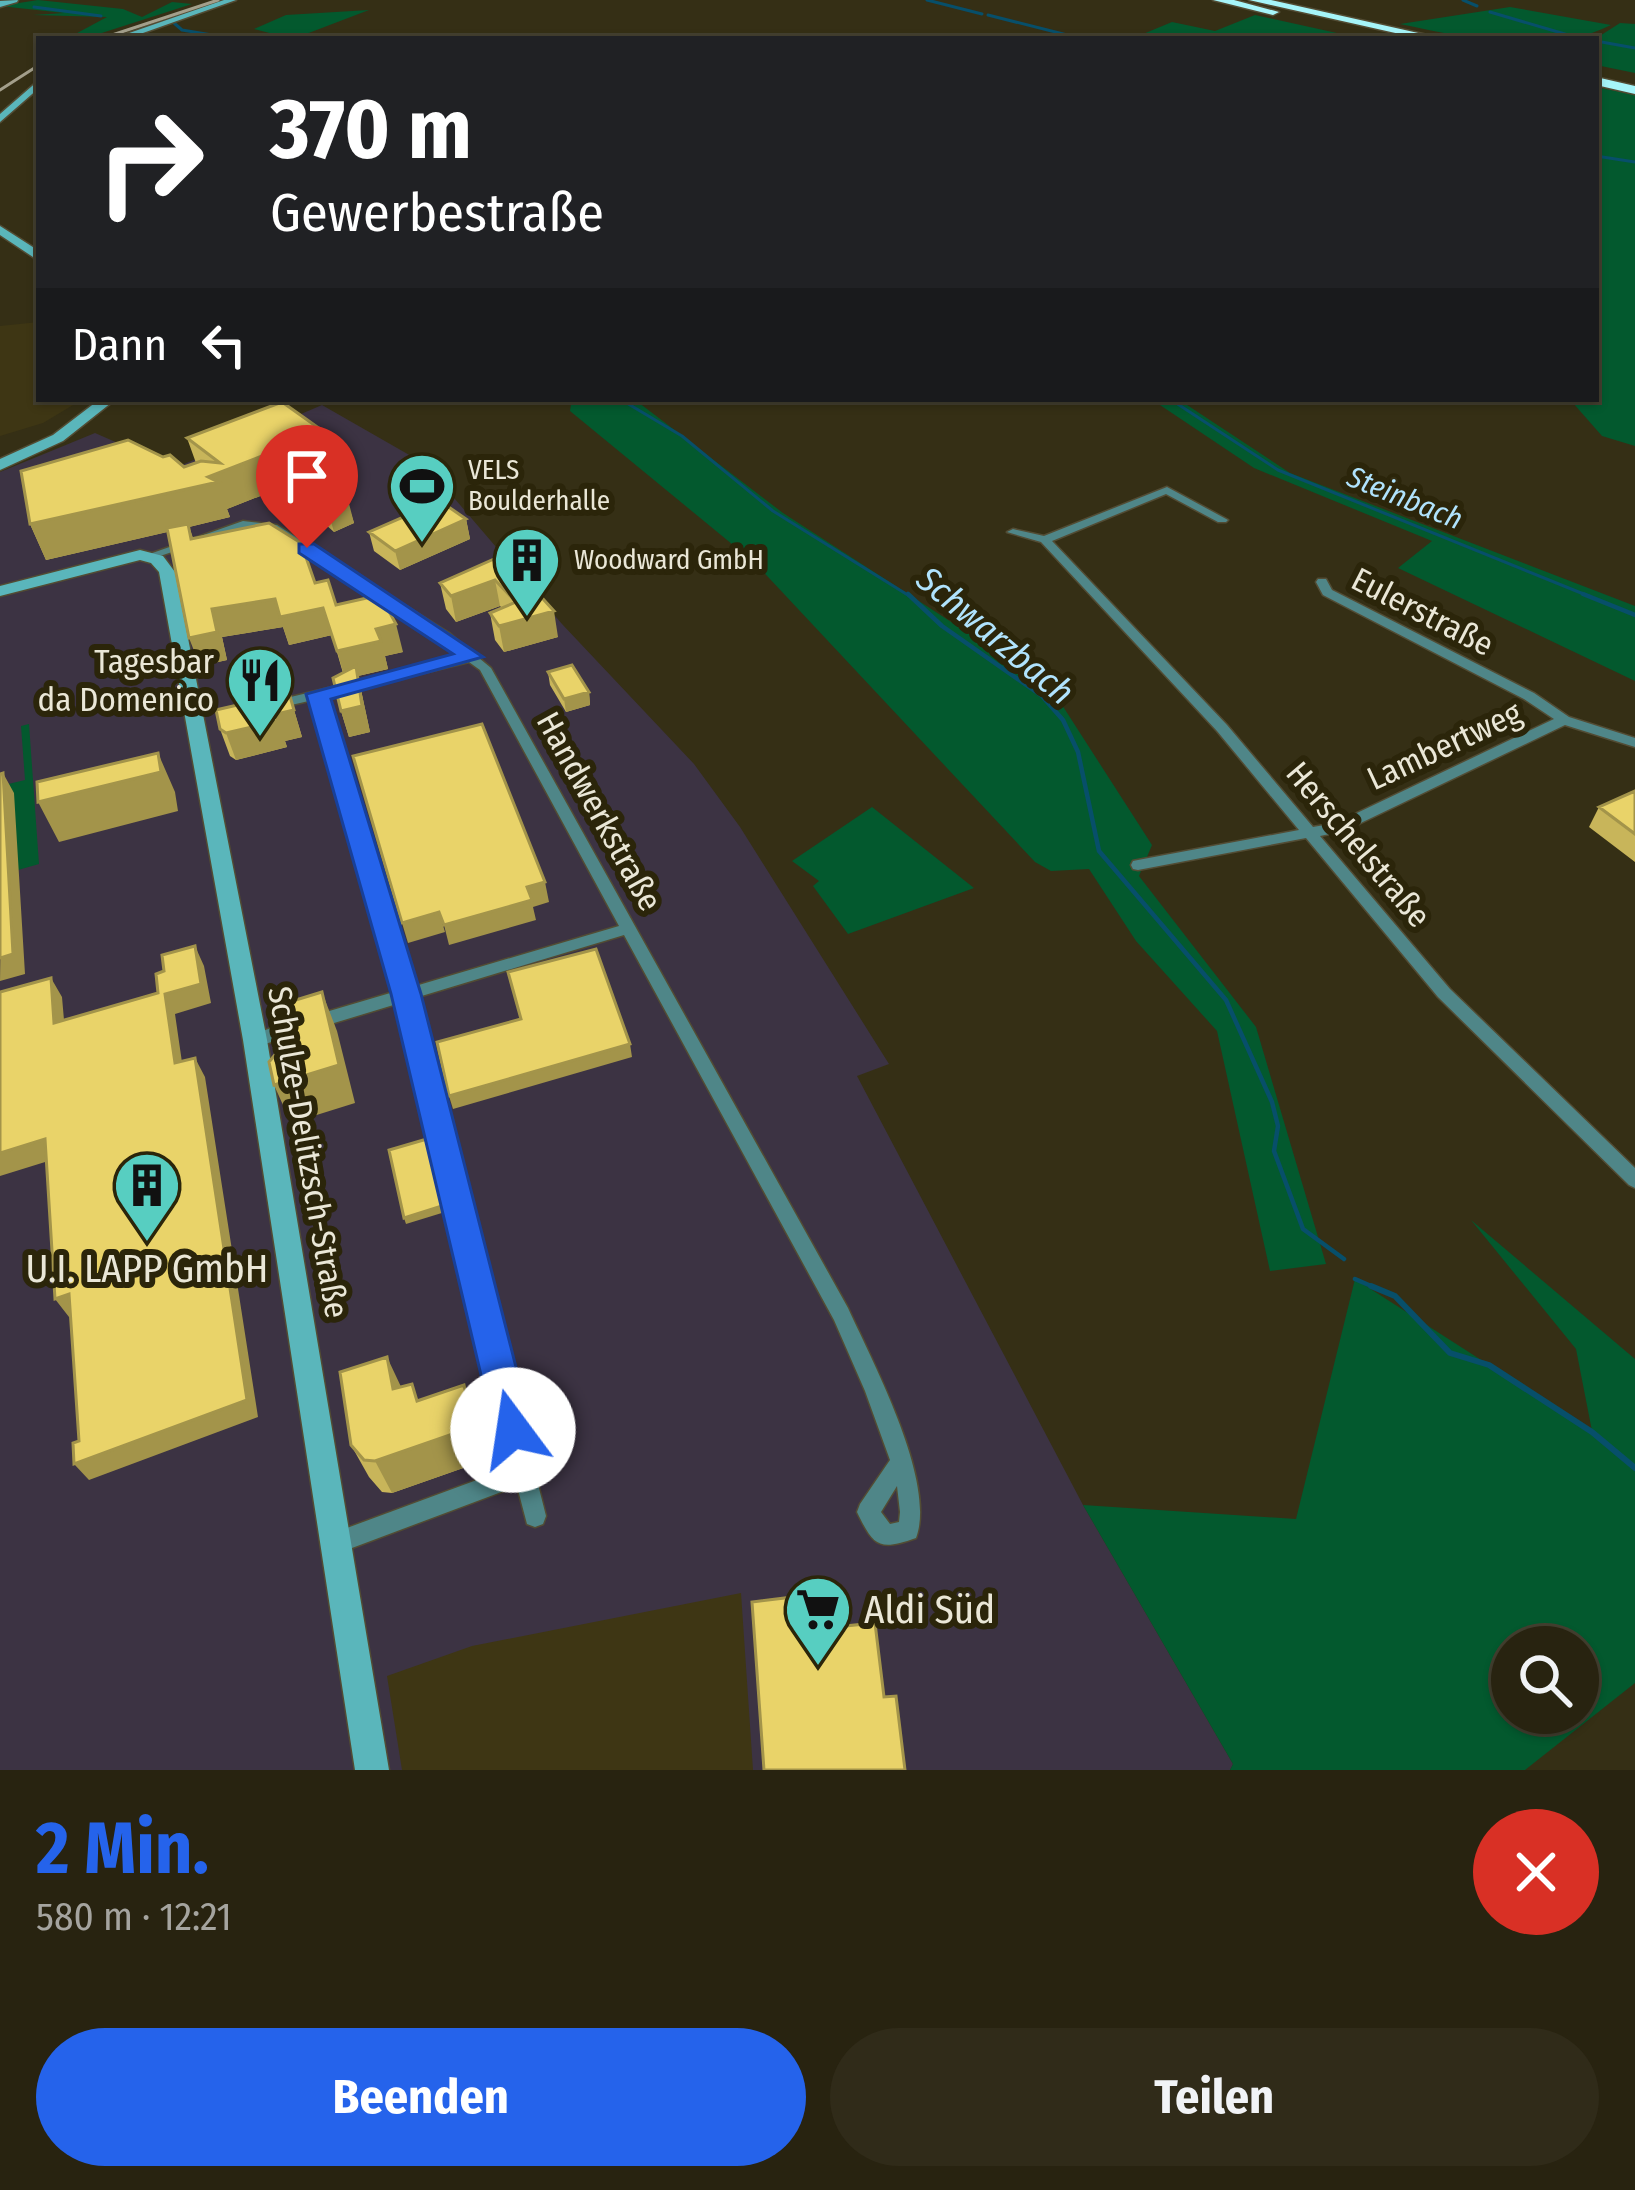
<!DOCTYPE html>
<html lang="de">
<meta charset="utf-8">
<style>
:root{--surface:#282310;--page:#302b19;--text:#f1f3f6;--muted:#a5a49f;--line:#444030;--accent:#2563eb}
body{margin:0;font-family:"Fira Sans Condensed",sans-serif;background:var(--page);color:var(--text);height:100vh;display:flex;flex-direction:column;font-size:45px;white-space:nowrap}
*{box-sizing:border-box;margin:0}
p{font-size:39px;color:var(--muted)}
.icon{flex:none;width:66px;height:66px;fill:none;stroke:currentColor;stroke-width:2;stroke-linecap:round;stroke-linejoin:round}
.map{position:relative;height:1770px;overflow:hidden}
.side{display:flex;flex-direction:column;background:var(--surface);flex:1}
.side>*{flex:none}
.guide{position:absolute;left:36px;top:36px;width:1563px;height:366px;border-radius:0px;box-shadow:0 3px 9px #0004,0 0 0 3px var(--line);background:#202124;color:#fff;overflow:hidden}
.tools{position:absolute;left:1491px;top:1626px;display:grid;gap:24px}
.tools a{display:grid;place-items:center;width:108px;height:108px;border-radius:50%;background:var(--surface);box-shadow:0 3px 9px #0004,0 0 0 3px var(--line);font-size:60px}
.pin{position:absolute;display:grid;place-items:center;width:102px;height:102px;color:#fff;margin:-123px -51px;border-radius:50% 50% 50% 0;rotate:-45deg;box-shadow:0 0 12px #0007}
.pin .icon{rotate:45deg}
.me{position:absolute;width:132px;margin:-66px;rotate:346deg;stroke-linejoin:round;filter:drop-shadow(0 0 9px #0008)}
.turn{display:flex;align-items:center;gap:42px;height:252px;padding:0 36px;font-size:54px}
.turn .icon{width:156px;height:156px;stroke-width:2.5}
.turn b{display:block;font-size:84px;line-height:102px}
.then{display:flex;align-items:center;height:114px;padding:0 36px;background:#0003;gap:24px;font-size:45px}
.round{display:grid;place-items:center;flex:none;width:126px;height:126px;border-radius:63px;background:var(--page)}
.head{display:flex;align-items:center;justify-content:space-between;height:204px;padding:0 36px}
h1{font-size:72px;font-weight:700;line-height:90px;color:var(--accent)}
.primary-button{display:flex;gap:24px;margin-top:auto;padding:24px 36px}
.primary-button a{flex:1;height:138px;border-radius:72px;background:var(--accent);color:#fff;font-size:48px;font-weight:700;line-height:138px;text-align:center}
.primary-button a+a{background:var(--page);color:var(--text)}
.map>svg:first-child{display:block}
.commercial{fill:#3c3343}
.built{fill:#3e3614}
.green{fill:#03592e;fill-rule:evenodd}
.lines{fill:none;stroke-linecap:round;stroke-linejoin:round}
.stream-far2{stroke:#074f6a;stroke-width:3}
.stream-far1{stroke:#074f6a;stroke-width:4.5}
.stream{stroke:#074f6a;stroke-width:6}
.street-casing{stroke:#524c34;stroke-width:3}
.secondary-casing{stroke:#524c34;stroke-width:3}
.highway-casing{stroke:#524c34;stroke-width:3}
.street{fill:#4f8688;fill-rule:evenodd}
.secondary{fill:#5ab6bb;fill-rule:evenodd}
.highway{fill:#a6f5f9;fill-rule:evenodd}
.tram{stroke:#a39f8b;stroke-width:3}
.wall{fill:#c8b55a}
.shaded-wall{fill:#a3944a}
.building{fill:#e9d369;stroke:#a3944a;stroke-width:3}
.route{fill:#2563eb;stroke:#184099;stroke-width:3}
.labels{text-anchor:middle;stroke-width:12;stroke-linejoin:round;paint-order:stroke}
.far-poi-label{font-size:27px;fill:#eae7d7;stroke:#2b250a;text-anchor:start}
.far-water-label{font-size:30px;font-style:italic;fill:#b0e3fd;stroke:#2b250a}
.street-label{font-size:33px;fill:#eae7d7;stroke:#2b250a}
.poi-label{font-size:33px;fill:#eae7d7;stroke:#2b250a;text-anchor:end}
.water-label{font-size:36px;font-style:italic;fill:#b0e3fd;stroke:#2b250a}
.near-poi-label{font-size:39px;fill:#eae7d7;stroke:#2b250a}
</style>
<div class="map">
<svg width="1635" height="1770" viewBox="0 0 1635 1770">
<rect width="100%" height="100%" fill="#352f15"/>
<path class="commercial" d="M322,405L425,464L562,624L694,764L740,827L889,1064L857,1076L1083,1505L1233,1764L1230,1770H0V472L95,433L175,468Z"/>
<path class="built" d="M39,322V399H83L43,423L0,436V326Z
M741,1593L753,1770H402L387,1676L472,1646Z"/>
<path class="green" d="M38,0L123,9L142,17L172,2L192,4L83,39H66L107,17L33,15L64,13L0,6Z
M1510,7L1611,25C1550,56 1465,38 1400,24Z
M369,10L293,39L254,29L286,15Z
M1255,15L1364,39H1131L1172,22L1215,31Z
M1620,23L1635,24V73L1596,65L1595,39Z
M1596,87L1635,95V446L1602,436L1573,403L1560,399H1596Z
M580,399H634L783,513L1036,677L1055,694L1152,845L1139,876L1256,1027L1326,1264L1270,1271L1217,1031L1136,941L1089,869L1051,871L1035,862L755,563L570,411L571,404Z
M1151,399H1178L1290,473L1635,606V681L1398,568L1432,541L1254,468Z
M29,724L39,864L18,870L0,786L25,780L21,726Z
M872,807L974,888L848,934L813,886L819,881L792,861Z
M1471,1220L1635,1359V1683L1525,1770H1230L1233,1764L1083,1505L1296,1519L1355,1279L1592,1431L1576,1349ZM1578,1647V1713H1512V1647Z"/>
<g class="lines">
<path class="stream-far2" d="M927,0L982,14
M1463,0L1477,6
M34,7L101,16
M1490,12L1582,39
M988,15L1083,39
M174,23L182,30L236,39
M1596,41L1635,48
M1596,156L1635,162
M620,399L682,436L773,511L911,597
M1170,399L1278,470L1591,597"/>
<path class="stream-far1" d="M908,594L942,626L1042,696L1063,720L1078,752L1099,851L1226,1000L1272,1102L1278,1126L1274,1151L1303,1229L1344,1259
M1583,594L1635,615
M1355,1279L1378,1289"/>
<path class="stream" d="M1371,1286L1395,1296L1450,1353L1489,1365L1592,1432L1635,1468"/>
<defs>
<path id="street" d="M1167,487L1228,520L1226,522H1218L1166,494L1052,541L1227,725L1313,827L1336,823L1554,719L1524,699L1323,595L1316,582L1318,579H1326L1332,590L1534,693L1569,717L1635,738V747L1565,725L1344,831L1320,836L1450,989L1635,1168V1188L1629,1185L1438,997L1306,838L1138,870L1133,869L1131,865L1133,861L1138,860L1299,830L1217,731L1041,542L1007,532L1013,529L1044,536Z
M243,521L277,525L449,633L491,668L848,1308C872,1361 937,1482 916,1538C879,1551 874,1547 857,1512L860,1504L890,1460L865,1391L834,1320L624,935L415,998L546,1516L543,1524L535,1527L527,1524L517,1486L336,1554L328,1551L325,1543L328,1535L512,1467L400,1003L255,1047L249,1045L247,1040L249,1035L255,1033L397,991L313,700L274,709L267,705L274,701L462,656L441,639L270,530L244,528L154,558H146L144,556ZM469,662L480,670L619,926L412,987L325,697ZM897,1486L900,1512L899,1522L890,1524L881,1512Z"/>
<path id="secondary" d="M18,0L17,2L0,7V1Z
M224,0H236L126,39H112Z
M39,80V88L0,122V114Z
M0,226L39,251V261L0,235Z
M100,399H116L63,441L0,470V459L53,435Z
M140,550L163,556L175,572L267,1040L389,1770H355L243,1040L159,572L151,563L140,560L0,596V586Z"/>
<path id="highway" d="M1213,0H1234L1279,12L1273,15Z
M1249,0H1271L1445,39H1422Z
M1596,77L1635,86V94L1596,85Z"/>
</defs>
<use href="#street" class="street-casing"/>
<use href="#secondary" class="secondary-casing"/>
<use href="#highway" class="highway-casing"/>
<use href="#street" class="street"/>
<use href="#secondary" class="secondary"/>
<use href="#highway" class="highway"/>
<path class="tram" d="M100,39L218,0
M0,90L39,65"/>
</g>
<path class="wall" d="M282,402L353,481L342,486L354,523L334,532L283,487L227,509L230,517L189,527L193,539L315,583L336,605L403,652L385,656L388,669L358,676L370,732L349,737L341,711L343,673L332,635L289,645L283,627L222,637L227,660L200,666L167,532L46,560L30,524L196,463L187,438Z
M466,519L470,539L400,570L374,551L369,532Z
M503,555L558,637L504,652L495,640L490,613L502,608L500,606L456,622L446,609L440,583Z
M548,672L589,692L590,705L566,712L550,685Z
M289,693L302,737L285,741L287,747L236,760L230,756L220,729Z
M1635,791V862L1589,827L1599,807Z
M464,1385L477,1419L486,1460L392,1493L382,1492L369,1477L351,1445L401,1387L419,1400Z"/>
<path class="shaded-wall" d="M344,446L353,481L321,494L307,461Z
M272,452L283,487L227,509L230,517L189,527L198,551L191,539L189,527L46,560L30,524L208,477Z
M345,488L354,523L334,532L324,497Z
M466,519L470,539L400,570L395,551Z
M495,580L500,606L456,622L451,596Z
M275,599L323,608L332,635L289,645L283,627L222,637L227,660L200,666L189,638L212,609Z
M554,611L558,637L504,652L499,626Z
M396,624L403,652L385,656L388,669L358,676L370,732L349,737L341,711L345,679L337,651L376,629Z
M589,692L590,705L566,712L564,699Z
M289,693L302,737L285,741L287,747L236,760L226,733L276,714Z
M158,753L175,792L178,811L59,842L38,802Z
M3,773L14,793L25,974L0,981Z
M545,882L549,902L533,907L536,920L449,945L444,925L527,887Z
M439,912L445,932L408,943L402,923Z
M195,946L204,966L211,1003L175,1014L185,1083L175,1063L165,994Z
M51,978L62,997L66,1043L54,1023Z
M322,992L337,1031L355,1103L291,1123L274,1085Z
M630,1044L632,1057L453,1109L449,1096Z
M195,1058L205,1077L258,1417L89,1480L74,1464Z
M45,1139L58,1158L0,1176V1153Z
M429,1145L445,1212L406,1224L404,1218Z
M69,1294L82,1312L69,1317L55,1299Z
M387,1357L403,1391L393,1389Z
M464,1385L477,1419L486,1460L392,1493L375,1461Z"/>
<path class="building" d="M282,402L344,446L307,461L345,488L324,497L272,452L208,477L218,482L30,524L21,471L128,440L163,457L170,455L184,467L201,461L220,463L187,438Z
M440,501L466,519L395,551L369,532Z
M269,523L301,543L315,583L328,580L336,605L380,595L396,624L376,629L381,641L337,651L323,608L280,617L275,599L212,609L217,632L189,638L167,528L188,524L191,539Z
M503,555L554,611L499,626L490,613L516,602L495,580L451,596L440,583Z
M572,665L589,692L564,699L548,672Z
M356,666L362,706L341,711L333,678Z
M289,693L294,710L276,714L278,721L226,733L220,729L216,710Z
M482,724L545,882L527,887L532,900L444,925L439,912L402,923L353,756Z
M158,753L161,772L38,802L37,782Z
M3,773L13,954L0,958V774Z
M1635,791V834L1599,807Z
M195,946L201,984L165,994L175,1063L195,1058L247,1400L74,1464L73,1443L79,1441L69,1294L55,1299L45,1139L0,1153V992L51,978L54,1023L158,993L156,974L164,971L162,955Z
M596,949L630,1044L449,1096L437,1042L521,1019L508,972Z
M322,992L339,1065L274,1085L269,1062L284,1044L276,1006Z
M427,1139L442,1206L404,1218L389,1150Z
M387,1357L393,1389L412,1384L417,1401L464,1385L473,1427L375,1461L364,1460L351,1445L340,1372Z
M793,1597L796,1631L875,1623L884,1697L896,1696L905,1770H764L752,1602Z"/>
<path class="route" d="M299,544H314L483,657L331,699L421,994L532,1430L526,1442L513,1448L500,1442L494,1430L391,994L306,694L453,654L299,553Z"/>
<defs>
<symbol id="stadium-pin" viewBox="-11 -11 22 30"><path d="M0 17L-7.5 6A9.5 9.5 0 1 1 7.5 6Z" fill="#57cec1" stroke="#2b250a"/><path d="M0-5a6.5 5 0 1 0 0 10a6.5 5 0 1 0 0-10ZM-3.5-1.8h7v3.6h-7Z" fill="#111"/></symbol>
<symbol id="building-pin" viewBox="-11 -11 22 30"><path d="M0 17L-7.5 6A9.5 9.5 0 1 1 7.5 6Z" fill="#57cec1" stroke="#2b250a"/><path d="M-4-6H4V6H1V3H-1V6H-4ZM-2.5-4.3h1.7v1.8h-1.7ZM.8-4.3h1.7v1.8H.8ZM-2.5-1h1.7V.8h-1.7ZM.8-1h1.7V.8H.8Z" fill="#111"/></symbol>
<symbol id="restaurant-pin" viewBox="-11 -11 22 30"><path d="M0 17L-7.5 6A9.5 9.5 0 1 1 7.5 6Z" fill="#57cec1" stroke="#2b250a"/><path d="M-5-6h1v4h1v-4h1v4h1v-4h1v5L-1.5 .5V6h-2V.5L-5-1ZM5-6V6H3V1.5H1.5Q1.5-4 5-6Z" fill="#111"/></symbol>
<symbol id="supermarket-pin" viewBox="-11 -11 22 30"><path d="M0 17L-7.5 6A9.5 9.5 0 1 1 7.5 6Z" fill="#57cec1" stroke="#2b250a"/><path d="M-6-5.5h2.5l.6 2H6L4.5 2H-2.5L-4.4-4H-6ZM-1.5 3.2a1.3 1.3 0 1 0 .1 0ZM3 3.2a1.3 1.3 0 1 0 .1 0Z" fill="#111"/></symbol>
</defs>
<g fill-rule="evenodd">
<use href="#stadium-pin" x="384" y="448" width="76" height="104"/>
<use href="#building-pin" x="489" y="522" width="76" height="104"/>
<use href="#restaurant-pin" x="222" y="642" width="76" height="104"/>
<use href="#building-pin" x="109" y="1147" width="76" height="104"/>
<use href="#supermarket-pin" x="780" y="1571" width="76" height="104"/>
</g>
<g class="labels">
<g class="far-poi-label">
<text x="468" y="479">VELS<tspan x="468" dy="31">Boulderhalle</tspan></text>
<text x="574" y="569">Woodward GmbH</text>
</g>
<g class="far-water-label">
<text transform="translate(1405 498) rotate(22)" y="10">Steinbach</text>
</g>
<g class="street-label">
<text transform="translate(1423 611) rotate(27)" y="12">Eulerstraße</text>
<text transform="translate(1444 745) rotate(-25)" y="12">Lambertweg</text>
<text transform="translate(600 811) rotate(61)" y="12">Handwerkstraße</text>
<text transform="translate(1359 844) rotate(50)" y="12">Herschelstraße</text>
<text transform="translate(309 1152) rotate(80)" y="12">Schulze-Delitzsch-Straße</text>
</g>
<g class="poi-label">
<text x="214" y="673">Tagesbar<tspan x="214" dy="38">da Domenico</tspan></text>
</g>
<g class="water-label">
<text transform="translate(996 635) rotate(40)" y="13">Schwarzbach</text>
</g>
<g class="near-poi-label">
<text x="147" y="1282">U.I. LAPP GmbH</text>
<text x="864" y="1623" text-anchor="start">Aldi Süd</text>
</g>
</g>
</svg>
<div class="tools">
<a><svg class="icon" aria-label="search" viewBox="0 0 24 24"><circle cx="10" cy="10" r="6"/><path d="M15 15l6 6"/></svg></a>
</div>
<div class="pin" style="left:307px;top:548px;background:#d93025"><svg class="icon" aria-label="arrive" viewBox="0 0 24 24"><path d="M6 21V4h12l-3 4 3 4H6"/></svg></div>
<svg class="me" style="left:513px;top:1430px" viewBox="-20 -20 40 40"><circle r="19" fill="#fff"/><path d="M0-13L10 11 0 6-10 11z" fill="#2563eb"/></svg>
<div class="guide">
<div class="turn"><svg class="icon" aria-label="right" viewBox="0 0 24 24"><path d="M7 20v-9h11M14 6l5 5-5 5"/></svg><div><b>370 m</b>Gewerbestraße</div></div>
<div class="then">Dann<svg class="icon" aria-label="left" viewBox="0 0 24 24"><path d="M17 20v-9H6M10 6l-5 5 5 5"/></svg></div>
</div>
</div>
<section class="side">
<div class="head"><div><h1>2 Min.</h1><p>580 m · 12:21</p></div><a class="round" style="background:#d93025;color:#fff"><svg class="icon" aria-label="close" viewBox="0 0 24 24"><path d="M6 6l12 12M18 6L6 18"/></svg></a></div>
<div class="primary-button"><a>Beenden</a><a>Teilen</a></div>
</section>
